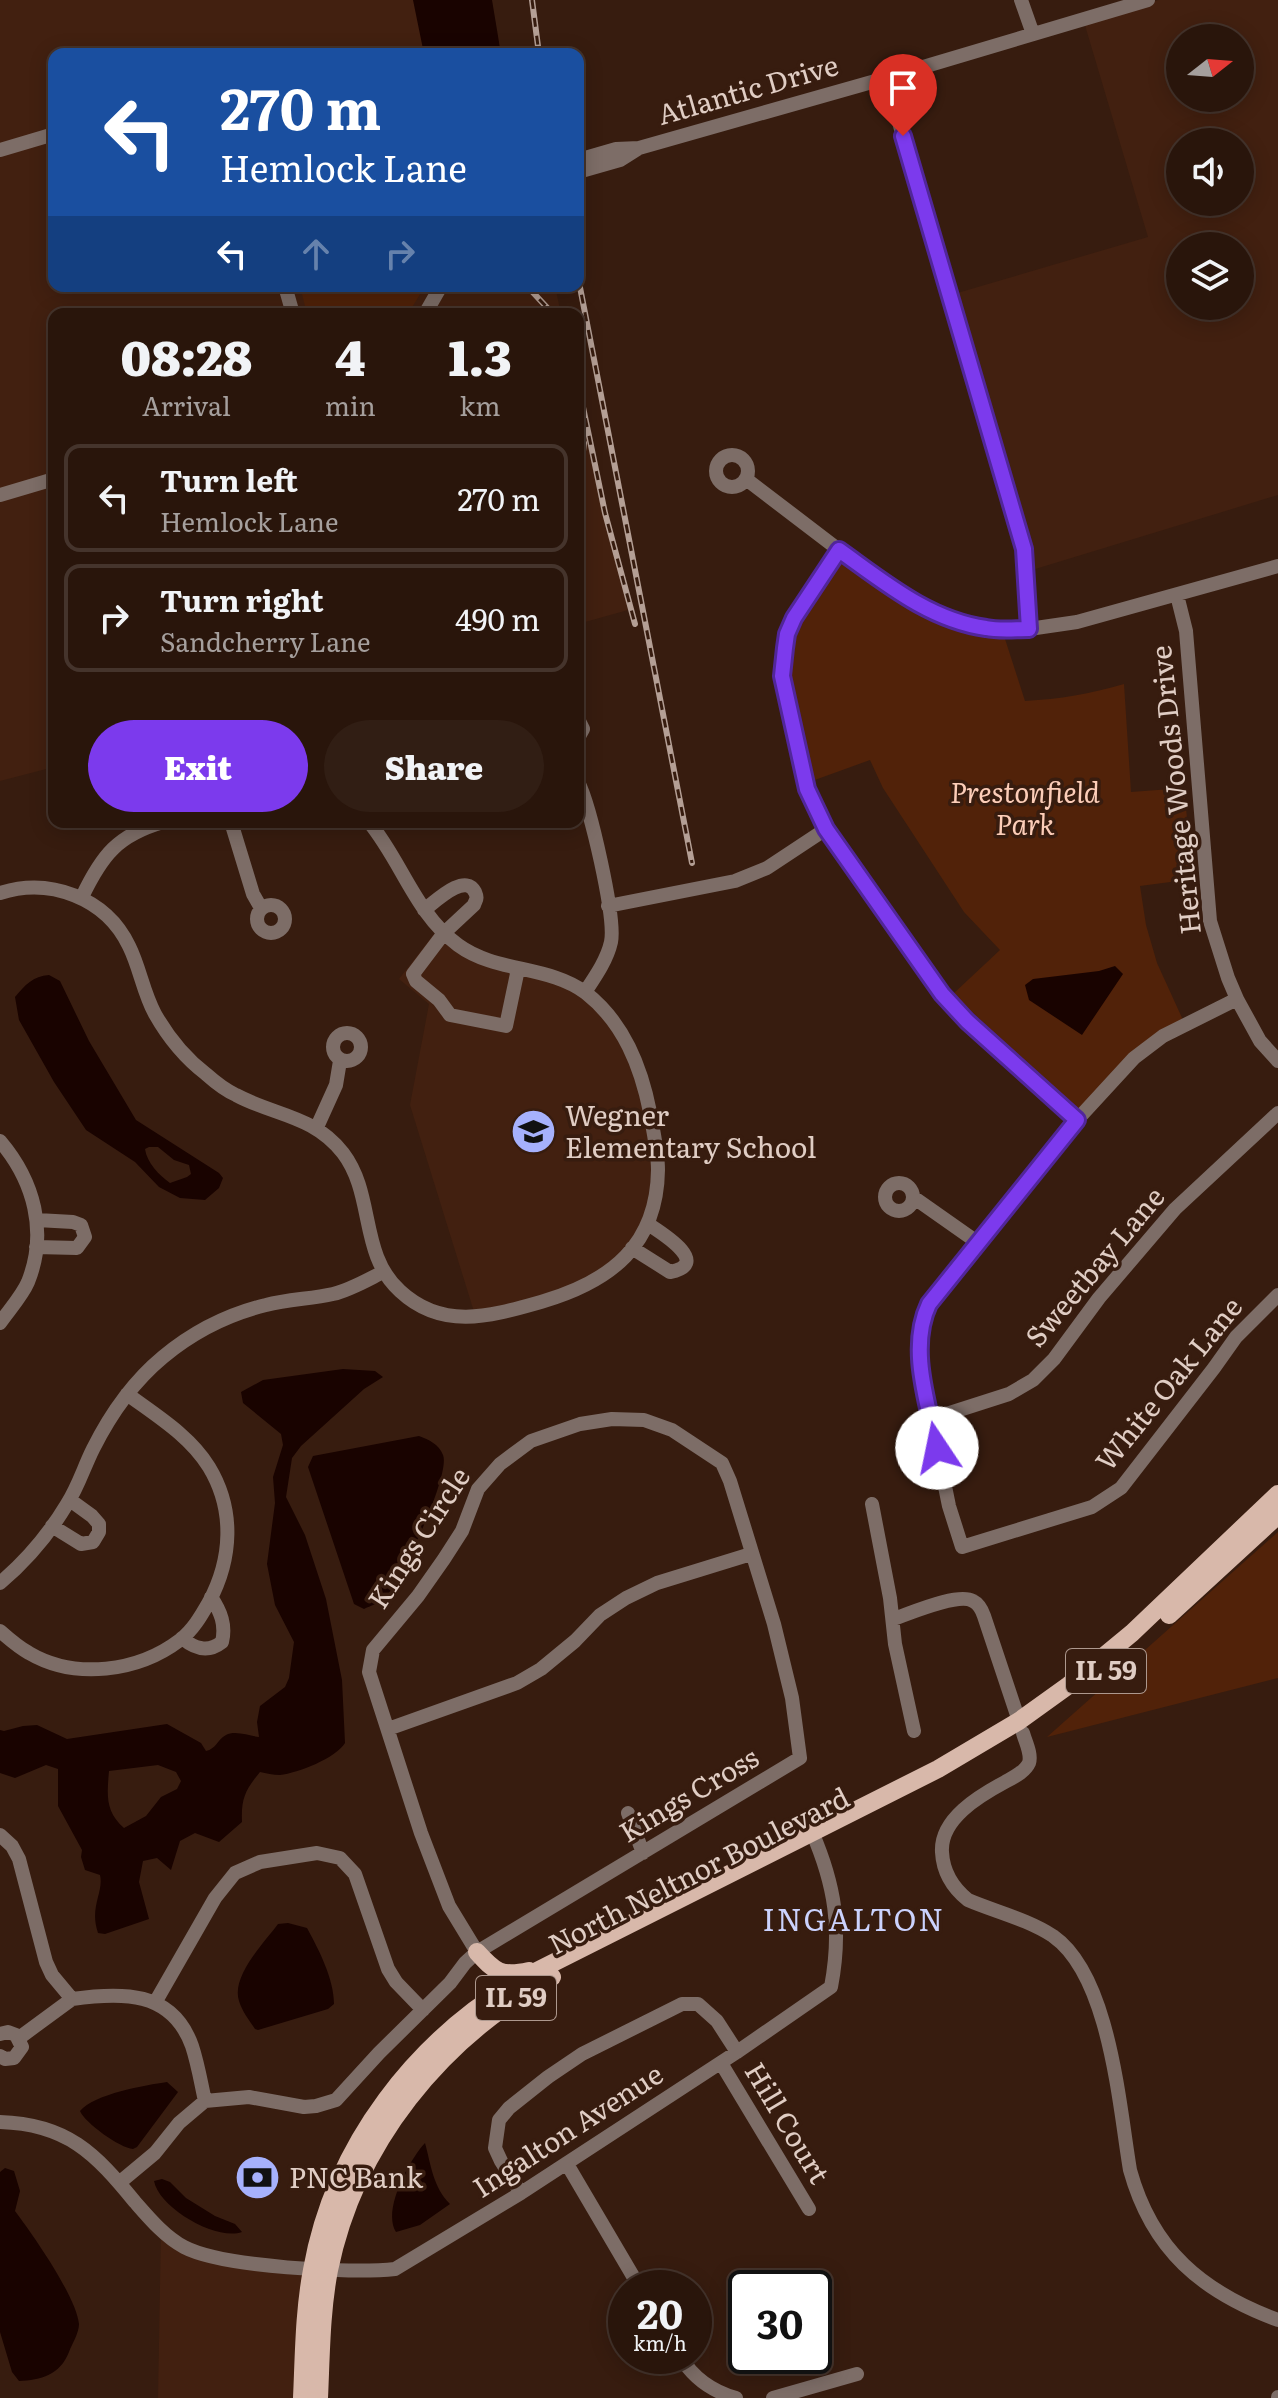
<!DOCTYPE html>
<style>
:root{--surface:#29150b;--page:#311e14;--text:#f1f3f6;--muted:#a59f9d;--line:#45342c;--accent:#7c3aed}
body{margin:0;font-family:Literata,serif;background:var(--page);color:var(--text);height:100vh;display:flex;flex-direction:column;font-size:30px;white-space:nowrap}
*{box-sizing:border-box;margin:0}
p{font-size:26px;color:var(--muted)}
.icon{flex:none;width:44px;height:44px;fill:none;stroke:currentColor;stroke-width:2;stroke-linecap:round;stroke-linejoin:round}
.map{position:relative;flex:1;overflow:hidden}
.side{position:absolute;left:48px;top:308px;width:536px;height:520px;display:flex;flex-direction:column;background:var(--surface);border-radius:16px;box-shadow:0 4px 20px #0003,0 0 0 2px var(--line)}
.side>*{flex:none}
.hud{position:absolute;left:48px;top:48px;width:536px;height:244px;border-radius:16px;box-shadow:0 4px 20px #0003,0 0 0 2px var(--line);background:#1a4fa0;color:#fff;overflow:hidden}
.needle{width:52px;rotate:73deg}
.buttons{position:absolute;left:1166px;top:24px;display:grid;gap:16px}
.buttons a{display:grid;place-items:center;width:88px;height:88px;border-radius:50%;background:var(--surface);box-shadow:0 4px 20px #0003,0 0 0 2px var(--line);font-size:40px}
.speed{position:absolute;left:608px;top:2270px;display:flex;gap:16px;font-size:40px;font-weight:700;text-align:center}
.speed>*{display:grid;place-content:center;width:104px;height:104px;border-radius:50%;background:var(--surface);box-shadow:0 4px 20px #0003,0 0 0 2px var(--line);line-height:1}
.speed small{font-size:20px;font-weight:400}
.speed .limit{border:4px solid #111;border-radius:12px;background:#fff;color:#111}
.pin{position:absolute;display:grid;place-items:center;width:68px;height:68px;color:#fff;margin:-82px -34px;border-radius:50% 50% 50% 0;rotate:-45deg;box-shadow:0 0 8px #0007}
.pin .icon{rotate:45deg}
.me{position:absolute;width:88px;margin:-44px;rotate:349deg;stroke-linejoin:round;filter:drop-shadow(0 0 6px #0008)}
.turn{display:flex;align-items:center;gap:28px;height:168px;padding:0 40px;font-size:36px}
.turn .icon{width:104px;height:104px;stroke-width:2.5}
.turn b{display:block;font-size:56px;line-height:68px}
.lanes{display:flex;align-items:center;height:76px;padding:0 40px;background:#0003;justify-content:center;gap:40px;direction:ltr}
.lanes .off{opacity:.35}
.eta{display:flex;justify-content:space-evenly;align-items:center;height:136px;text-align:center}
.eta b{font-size:48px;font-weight:800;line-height:56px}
.cta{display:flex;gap:16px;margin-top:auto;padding:16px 40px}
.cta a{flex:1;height:92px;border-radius:48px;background:var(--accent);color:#fff;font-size:32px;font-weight:800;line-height:92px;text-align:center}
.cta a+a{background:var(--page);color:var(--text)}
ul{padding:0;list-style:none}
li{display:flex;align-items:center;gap:24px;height:108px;margin:0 16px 12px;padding:0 24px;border:4px solid var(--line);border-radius:16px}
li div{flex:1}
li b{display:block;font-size:30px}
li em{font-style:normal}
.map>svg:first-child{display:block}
.built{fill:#422010;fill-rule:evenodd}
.green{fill:#512209}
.water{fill:#190300;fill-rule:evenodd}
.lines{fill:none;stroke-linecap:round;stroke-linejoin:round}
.minor{stroke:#7d6d67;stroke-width:14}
.major{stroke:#d8b8aa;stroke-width:18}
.rail-casing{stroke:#b49f95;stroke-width:6}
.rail{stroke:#371c0f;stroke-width:3;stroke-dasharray:9;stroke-linecap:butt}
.route-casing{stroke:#51269a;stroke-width:20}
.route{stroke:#7c3aed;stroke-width:14}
.labels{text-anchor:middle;stroke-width:7;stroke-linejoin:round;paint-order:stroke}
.shield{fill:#371c0f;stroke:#ad988e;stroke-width:2}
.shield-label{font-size:26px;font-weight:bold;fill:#e0cdc4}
.street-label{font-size:28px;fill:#e0cdc4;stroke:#371c0f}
.park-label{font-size:28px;font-style:italic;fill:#fccdb8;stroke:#371c0f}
.poi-label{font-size:28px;fill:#e0cdc4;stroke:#371c0f;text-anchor:start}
.neighbourhood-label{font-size:30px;letter-spacing:2px;fill:#cbd2fd;stroke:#371c0f}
</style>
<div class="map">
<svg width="1278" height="2398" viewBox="0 0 1278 2398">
<rect width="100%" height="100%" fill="#371c0f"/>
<path class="built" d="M0,0H490L502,54H54V286H555L561,314H54V767L0,781Z
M1159,0H1278V495L1032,570L954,294L1148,237L1084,22ZM1180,38H1240V98H1180ZM1180,142H1240V202H1180ZM1180,246H1240V306H1180Z
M578,388L628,610L578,624Z
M437,930L445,938L583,995L605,1016L634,1063L654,1160L645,1222L611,1266L577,1287L475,1315L410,1105L429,1004L399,979Z
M161,2230L184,2247L312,2268L306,2398H158Z"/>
<path class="green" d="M300,286H425L408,314H307Z
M844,558L951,627L982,636L1005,639L1025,701C1060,699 1090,694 1124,684L1131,792L1184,788L1193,879L1140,886L1146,925L1157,963L1183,1020L1077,1111L953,994L1000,950L964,912L883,788L870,760L812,781C801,732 778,672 799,624C809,600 829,578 844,558Z
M1278,1531V1678L1047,1737L1278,1532Z"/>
<path class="water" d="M413,0H492L501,54H424Z
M1115,966L1123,974L1082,1035L1029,1000L1025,985L1033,979L1099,971Z
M49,975L60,981L89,1041L136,1120L219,1173L223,1178L219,1188L205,1200L180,1198L159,1187L135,1162L86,1130L54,1082L19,1020L15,997C25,985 33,976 49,975ZM149,1147H158L174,1160L189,1165L191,1174L187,1177L170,1183C159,1175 147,1163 145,1149Z
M343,1369L375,1371L383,1377L364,1389L301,1446L292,1458L286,1497L305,1535L326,1599L342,1680L345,1743C336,1758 298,1773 280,1775C273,1775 266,1773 260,1772C245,1790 241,1799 242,1822L219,1842L195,1833L180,1841L171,1870L157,1858L143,1861L139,1882L149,1919L105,1934L98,1933C89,1907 104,1892 100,1875L85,1870L81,1857L82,1850L58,1806V1769L46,1765L15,1778L0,1773V1730L4,1731L23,1726L37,1725L67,1739L167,1724L201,1743L206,1751C216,1749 217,1740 226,1735C235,1730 250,1736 259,1737L257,1722L260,1706L285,1687L289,1678L294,1642L275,1605L267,1564L275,1503L273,1477L283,1445L281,1434L243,1403L241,1392L263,1380ZM158,1765L176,1772L181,1781L177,1789L161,1797L146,1816L124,1828C105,1811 107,1795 109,1771Z
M419,1436C429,1440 439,1444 443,1455C451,1474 401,1581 385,1598C380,1603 370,1606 364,1609L354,1604L308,1467L313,1456Z
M288,1923L307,1928C319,1950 334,1979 334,2004L328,2009L258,2030L255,2029C249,2020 242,2011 239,2001C231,1976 264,1943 278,1924Z
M167,2082L178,2092L137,2147L133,2149C120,2148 85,2123 80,2111C94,2094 146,2085 167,2082Z
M425,2143C431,2165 433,2187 450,2204L420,2225L396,2232C382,2211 409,2160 425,2143Z
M5,2168L14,2171L20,2191L15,2211C33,2235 76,2296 79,2324C79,2333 72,2344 69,2352C60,2375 41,2380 19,2381L12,2372L0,2332V2172Z
M162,2179L170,2182L186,2198L215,2216L235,2224L242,2232C216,2241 159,2208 154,2181Z"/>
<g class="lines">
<path class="minor" d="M1021,0L1033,34
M886,78L1024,549L1029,629
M0,150L54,134
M578,160L616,149L639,148
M578,172L620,160L639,148L886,78L1148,0
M285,286L293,314
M425,314L441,286
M716 471a16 16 0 1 1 32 0a16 16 0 1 1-32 0Z
M746,479L839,550L922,608L964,624L987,629H1029L1077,622L1278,566
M0,495L54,479
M839,550L794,618L787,634L785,648L782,676L807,789L826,829L942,994L967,1021L1077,1120
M1177,595L1186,631L1210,921L1228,978L1237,999L1260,1041L1278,1061
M578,719L583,729L578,738
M578,782C590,805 616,918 611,942C607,960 595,977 585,992
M231,822L253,894L261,908
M0,893C50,877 106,898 129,946C140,968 143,992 155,1014C168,1037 185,1058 206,1074C215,1082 225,1090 236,1095C275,1116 313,1115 343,1153C375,1195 359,1254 400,1291C444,1332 494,1315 544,1301C611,1281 657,1245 658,1170C658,1151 653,1131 650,1112C641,1067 624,1023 586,993C549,965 496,973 458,945C415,913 402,862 369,822
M82,897C102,855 118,835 163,822
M257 919a14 14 0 1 1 28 0a14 14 0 1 1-28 0Z
M608,906L735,881L767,868L826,829
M424,910C435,902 465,872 475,892C478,899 476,899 474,905L444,933L413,974L416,981L439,1000L450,1015L506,1026L518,969
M1237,999L1163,1036L1134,1058L1077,1120L929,1304L922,1319L921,1369L949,1506L962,1547L1092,1507L1121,1488L1214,1368L1236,1337L1278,1295
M333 1047a14 14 0 1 1 28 0a14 14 0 1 1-28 0Z
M317,1127L336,1085L340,1061
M0,1141C34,1181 48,1232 28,1282C22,1296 9,1310 0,1323
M885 1197a14 14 0 1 1 28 0a14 14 0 1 1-28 0Z
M913,1197L977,1242
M36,1247L77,1248L85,1237L81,1225L73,1222L37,1220
M632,1248L670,1272C713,1264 660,1232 648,1224
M931,1419L1009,1394L1033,1380L1054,1359L1099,1298L1175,1209L1278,1113
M872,1504L890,1598L895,1644L914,1731
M52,1526L81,1544L93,1542L99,1532V1524L92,1516L70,1500
M0,1583C26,1561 49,1534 67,1504C78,1487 84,1467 93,1449C110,1415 134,1381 163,1357C193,1332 229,1314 266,1305C288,1299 311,1299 333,1294C350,1290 367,1280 383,1272
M893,1619C909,1614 958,1592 973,1601C979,1604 982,1610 984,1616L1019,1721
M0,1631C9,1639 18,1647 29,1653C75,1680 138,1672 180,1640C193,1630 201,1616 209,1602C232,1559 235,1510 209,1467C190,1436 157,1416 127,1394
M182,1638C195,1649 208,1653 222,1642C226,1625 221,1612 211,1597
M388,1729L517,1683L541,1669L575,1641L600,1615L626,1598L657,1583L751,1554
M1023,1733C1025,1741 1032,1754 1029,1763C1025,1772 1014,1777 1005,1782C979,1796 940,1819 942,1852C943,1872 953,1888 968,1900C996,1912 1027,1919 1053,1936C1110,1976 1119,2105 1130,2170C1152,2250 1202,2292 1278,2320
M628,1813L643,1853
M0,1835L12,1846L19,1859L46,1962L52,1975L72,1999
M72,1999C121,1992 172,1990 192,2046C198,2064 201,2083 205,2101
M156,2001L215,1898L235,1873L260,1862L317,1853L340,1858L355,1874L388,1969L396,1982L423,2010
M0,2034L8,2032L16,2035L22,2047L14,2058L5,2059L0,2056
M19,2038L72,1999
M721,2063L809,2209
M0,2122C67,2124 95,2153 135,2202C149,2218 165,2237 184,2247C222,2267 351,2274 395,2269L521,2193L737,2052L831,1987C842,1929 835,1885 812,1832
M567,2164L640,2288
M119,2183L155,2153L179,2123L205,2101L249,2097L304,2107L316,2106L336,2100L379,2053L450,1983L465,1963L477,1952L800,1758L792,1698L774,1624L730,1481L722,1463L672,1430L644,1420L612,1419L580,1424L531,1441L500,1464L478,1489L462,1531L444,1559L418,1596L373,1650L369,1672L421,1833L449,1906L477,1952
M521,2193L501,2161L495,2148L499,2120L509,2108L548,2077L582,2054L682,2004H698L717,2021L737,2052
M680,2356C693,2378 711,2391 736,2398
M773,2398L857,2374
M1278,2398V2397"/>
<path class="major" d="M1169,1615L1278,1515
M477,1952C495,1972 501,1977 529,1971
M302,2398C304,2355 304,2312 312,2270C334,2145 417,2038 525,1977L938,1769L1019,1721L1069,1685L1132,1633L1278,1494
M319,2398C321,2355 321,2312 329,2270C355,2143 441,2038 552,1977"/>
<defs>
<path id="rail" d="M532,0L539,54
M578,277L692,863
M527,286L553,314
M578,383L605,513L635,624
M578,492L584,443"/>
</defs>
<use href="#rail" class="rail-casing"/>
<use href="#rail" class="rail"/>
</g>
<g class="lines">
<defs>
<path id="route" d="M903,136L1024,549L1029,629C1015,629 1000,631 986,628C929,620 884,582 839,550L794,618L787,634L785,648L782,676L807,789L826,829L942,994L967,1021L1077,1120L929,1304C908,1348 928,1403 937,1448"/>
</defs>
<use href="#route" class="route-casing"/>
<use href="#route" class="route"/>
</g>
<defs>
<symbol id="school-disc" viewBox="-11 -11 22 22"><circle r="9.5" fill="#a6b1fc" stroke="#371c0f"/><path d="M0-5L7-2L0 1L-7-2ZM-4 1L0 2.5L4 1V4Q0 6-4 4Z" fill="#111"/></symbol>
<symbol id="bank-disc" viewBox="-11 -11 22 22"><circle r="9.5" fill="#a6b1fc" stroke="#371c0f"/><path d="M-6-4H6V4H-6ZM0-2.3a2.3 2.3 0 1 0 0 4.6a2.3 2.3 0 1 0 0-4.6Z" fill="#111"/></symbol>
</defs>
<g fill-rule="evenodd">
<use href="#school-disc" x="508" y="1106" width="51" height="51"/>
<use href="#bank-disc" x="232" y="2152" width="51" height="51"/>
</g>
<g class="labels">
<g class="shield">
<rect x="1066" y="1649" width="80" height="44" rx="6"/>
<rect x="476" y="1976" width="80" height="44" rx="6"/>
</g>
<g class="shield-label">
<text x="1106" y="1680">IL 59</text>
<text x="516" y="2007">IL 59</text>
</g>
<g class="street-label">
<text transform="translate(748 90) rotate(-16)" y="10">Atlantic Drive</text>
<text transform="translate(1176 790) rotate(-96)" y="10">Heritage Woods Drive</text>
<text transform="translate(1095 1267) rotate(-50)" y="10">Sweetbay Lane</text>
<text transform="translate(1169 1384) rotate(-51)" y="10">White Oak Lane</text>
<text transform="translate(419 1538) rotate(-57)" y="10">Kings Circle</text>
<text transform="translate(689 1795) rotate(-31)" y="10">Kings Cross</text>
<text transform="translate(699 1871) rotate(-27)" y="10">North Neltnor Boulevard</text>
<text transform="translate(787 2123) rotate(59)" y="10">Hill Court</text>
<text transform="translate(568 2131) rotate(-33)" y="10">Ingalton Avenue</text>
</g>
<g class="park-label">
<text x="1025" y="803">Prestonfield<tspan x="1025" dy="32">Park</tspan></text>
</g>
<g class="poi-label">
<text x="565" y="1126">Wegner<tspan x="565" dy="32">Elementary School</tspan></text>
<text x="289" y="2188">PNC Bank</text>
</g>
<g class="neighbourhood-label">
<text x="854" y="1931">INGALTON</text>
</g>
</g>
</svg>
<div class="buttons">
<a><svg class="needle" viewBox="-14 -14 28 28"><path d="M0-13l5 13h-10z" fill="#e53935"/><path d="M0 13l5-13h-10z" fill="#a59f9d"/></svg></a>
<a><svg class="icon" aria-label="sound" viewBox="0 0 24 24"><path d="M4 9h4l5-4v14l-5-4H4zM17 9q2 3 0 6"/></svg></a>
<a><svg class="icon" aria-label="layers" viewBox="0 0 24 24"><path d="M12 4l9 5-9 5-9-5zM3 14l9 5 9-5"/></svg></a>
</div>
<div class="speed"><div>20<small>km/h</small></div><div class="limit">30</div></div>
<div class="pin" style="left:903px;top:136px;background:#d93025"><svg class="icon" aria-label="arrive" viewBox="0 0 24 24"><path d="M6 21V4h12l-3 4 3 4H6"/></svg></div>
<svg class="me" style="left:937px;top:1448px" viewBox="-20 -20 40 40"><circle r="19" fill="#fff"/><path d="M0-13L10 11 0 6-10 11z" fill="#7c3aed"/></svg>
<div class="hud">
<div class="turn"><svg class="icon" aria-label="left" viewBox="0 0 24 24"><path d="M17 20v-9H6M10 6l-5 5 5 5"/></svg><div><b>270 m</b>Hemlock Lane</div></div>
<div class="lanes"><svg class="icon" aria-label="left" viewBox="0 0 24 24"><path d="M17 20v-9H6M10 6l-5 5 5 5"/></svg><svg class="icon off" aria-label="ahead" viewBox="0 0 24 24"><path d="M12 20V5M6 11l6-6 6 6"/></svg><svg class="icon off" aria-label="right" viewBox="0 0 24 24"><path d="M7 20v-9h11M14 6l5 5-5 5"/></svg></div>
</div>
<section class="side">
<div class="eta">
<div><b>08:28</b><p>Arrival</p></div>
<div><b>4</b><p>min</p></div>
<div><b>1.3</b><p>km</p></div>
</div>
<ul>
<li><svg class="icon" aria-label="left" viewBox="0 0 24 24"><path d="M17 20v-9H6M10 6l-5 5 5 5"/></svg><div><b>Turn left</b><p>Hemlock Lane</p></div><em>270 m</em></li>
<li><svg class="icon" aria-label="right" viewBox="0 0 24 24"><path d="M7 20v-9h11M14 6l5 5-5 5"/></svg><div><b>Turn right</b><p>Sandcherry Lane</p></div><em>490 m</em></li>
</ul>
<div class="cta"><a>Exit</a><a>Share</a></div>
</section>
</div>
